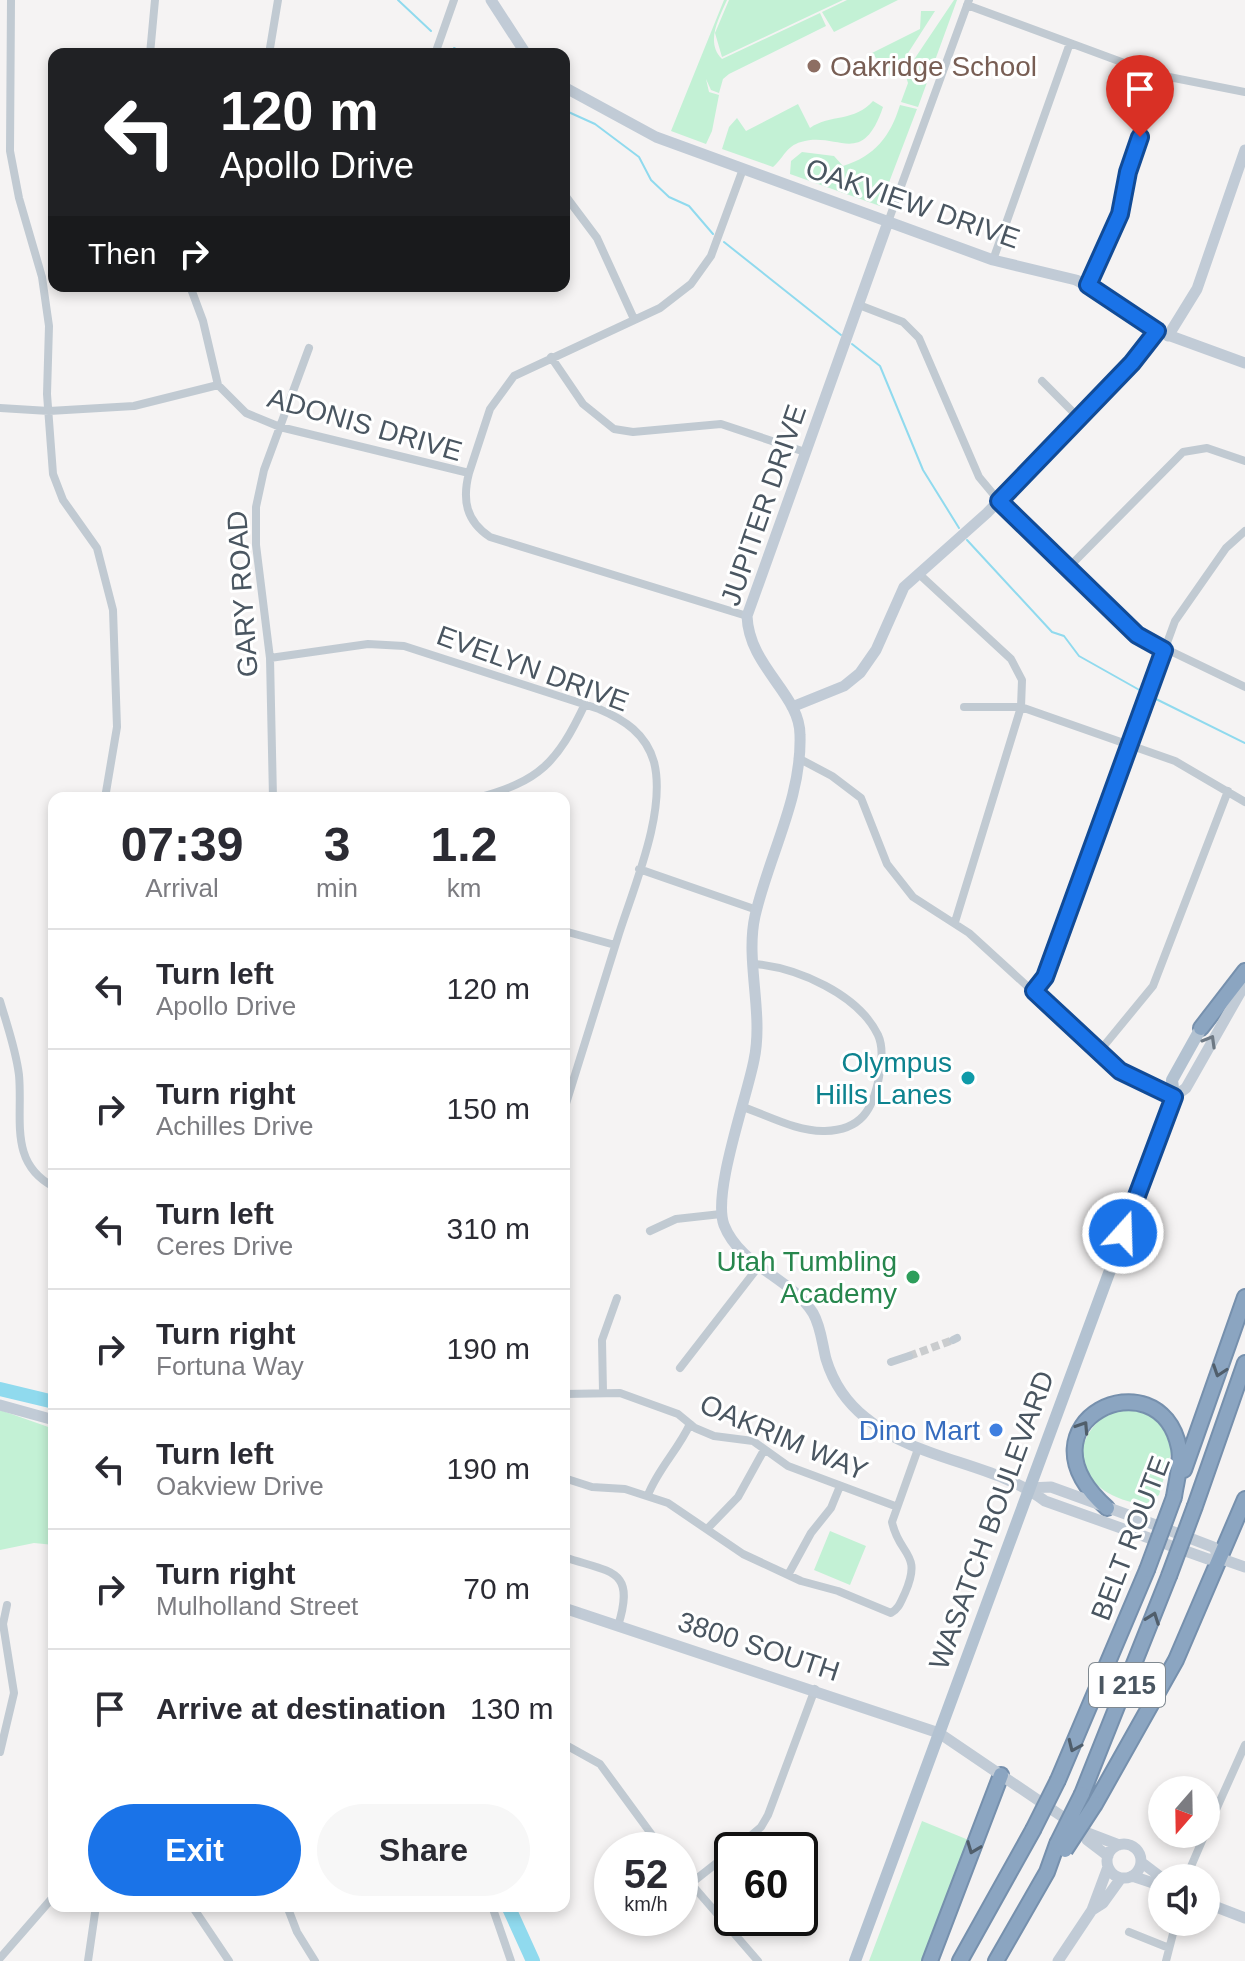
<!DOCTYPE html>
<style>
:root{--surface:#fff;--page:#f7f7f7;--text:#2b2b33;--muted:#7c7c81;--line:#e1e1e2;--accent:#1a73e8}
body{margin:0;font-family:Arial,sans-serif;background:var(--page);color:var(--text);height:100vh;display:flex;flex-direction:column;font-size:30px;white-space:nowrap}
*{box-sizing:border-box;margin:0}
p{font-size:26px;color:var(--muted)}
.icon{flex:none;width:44px;height:44px;fill:none;stroke:currentColor;stroke-width:2;stroke-linecap:round;stroke-linejoin:round}
.map{position:relative;flex:1;overflow:hidden}
.panel{position:absolute;left:48px;top:792px;width:522px;height:1120px;display:flex;flex-direction:column;background:var(--surface);border-radius:16px;box-shadow:0 4px 12px #0003}
.panel>*{flex:none}
.guide{position:absolute;left:48px;top:48px;width:522px;height:244px;border-radius:16px;box-shadow:0 4px 12px #0003;background:#202124;color:#fff;overflow:hidden}
.needle{width:52px;rotate:200deg}
.tools{position:absolute;left:1148px;top:1776px;display:grid;gap:16px}
.tools a{display:grid;place-items:center;width:72px;height:72px;border-radius:50%;background:var(--surface);box-shadow:0 4px 12px #0003;font-size:40px}
.speed{position:absolute;left:594px;top:1832px;display:flex;gap:16px;font-size:40px;font-weight:700;text-align:center}
.speed>*{display:grid;place-content:center;width:104px;height:104px;border-radius:50%;background:var(--surface);box-shadow:0 4px 12px #0003;line-height:1}
.speed small{font-size:20px;font-weight:400}
.speed .limit{border:4px solid #111;border-radius:12px;background:#fff;color:#111}
.pin{position:absolute;display:grid;place-items:center;width:68px;height:68px;color:#fff;margin:-82px -34px;border-radius:50% 50% 50% 0;rotate:-45deg;box-shadow:0 0 8px #0007}
.pin .icon{rotate:45deg}
.me{position:absolute;width:88px;margin:-44px;rotate:20deg;stroke-linejoin:round;filter:drop-shadow(0 0 6px #0008)}
.turn{display:flex;align-items:center;gap:28px;height:168px;padding:0 40px;font-size:36px}
.turn .icon{width:104px;height:104px;stroke-width:2.5}
.turn b{display:block;font-size:56px;line-height:68px}
.then{display:flex;align-items:center;height:76px;padding:0 40px;background:#0003;gap:16px;font-size:30px}
.eta{display:flex;justify-content:space-evenly;align-items:center;height:136px;text-align:center}
.eta b{font-size:48px;font-weight:800;line-height:56px}
.cta{display:flex;gap:16px;margin-top:auto;padding:16px 40px}
.cta a{flex:1;height:92px;border-radius:48px;background:var(--accent);color:#fff;font-size:32px;font-weight:800;line-height:92px;text-align:center}
.cta a+a{background:var(--page);color:var(--text)}
ul{padding:0;list-style:none}
li{display:flex;align-items:center;gap:24px;height:120px;padding:0 40px;border-top:2px solid var(--line)}
li div{flex:1}
li b{display:block;font-size:30px}
li em{font-style:normal}
.map>svg:first-child{display:block}
.green{fill:#c3f1d5}
.lines{fill:none;stroke-linecap:round;stroke-linejoin:round}
.stream{stroke:#90daee;stroke-width:2}
.river{stroke:#90daee;stroke-width:14}
.street-tunnel{stroke:#caccce;stroke-width:8;stroke-dasharray:8 4;stroke-linecap:butt}
.highway-casing{stroke:#7690ad;stroke-width:18}
.street{stroke:#c1cad2;stroke-width:8}
.secondary{stroke:#c1cbd6;stroke-width:11}
.primary{stroke:#b3c2d1;stroke-width:12}
.highway{stroke:#8ba5c1;stroke-width:14}
.highway-bridge-casing{stroke:#7690ad;stroke-width:18;stroke-linecap:butt}
.highway-bridge{stroke:#8ba5c1;stroke-width:14}
.oneway{stroke:#6e7984}
.oneway2{stroke:#505e6b}
.route-casing{stroke:#114b97;stroke-width:20}
.route{stroke:#1a73e8;stroke-width:14}
.education-dot{fill:#8d6e63;stroke:#fff;stroke-width:3}
.culture-dot{fill:#0f9aa8;stroke:#fff;stroke-width:3}
.leisure-dot{fill:#2e9e5b;stroke:#fff;stroke-width:3}
.shop-dot{fill:#3f7fe0;stroke:#fff;stroke-width:3}
.labels{text-anchor:middle;stroke-width:6;stroke-linejoin:round;paint-order:stroke}
.shield{fill:#fff;stroke:#808990;stroke-width:2}
.shield-label{font-size:26px;font-weight:bold;fill:#4a5661}
.education-label{font-size:28px;fill:#785e54;stroke:#fff;text-anchor:start}
.street-label{font-size:28px;fill:#4a5661;stroke:#fff}
.culture-label{font-size:28px;fill:#0d838f;stroke:#fff;text-anchor:end}
.leisure-label{font-size:28px;fill:#27864d;stroke:#fff;text-anchor:end}
.shop-label{font-size:28px;fill:#366cbe;stroke:#fff;text-anchor:end}
</style>
<div class="map">
<svg width="1245" height="1961" viewBox="0 0 1245 1961">
<rect width="100%" height="100%" fill="#f5f3f3"/>
<path class="green" d="M724,0H727C719,18 705,42 722,59L820,13L826,26L729,74L723,79L719,93L711,90L706,79L709,92L719,95L712,131L706,144L671,131Z
M729,0H843L722,57L715,33Z
M847,0H898L834,32L822,12Z
M954,0H957L918,107L901,102L908,83L905,73Z
M921,11H935L892,78L872,53L920,29Z
M873,101L883,107C862,169 838,131 801,142C786,146 783,159 773,167L722,149L729,127L737,118L746,131L798,104L810,128C830,114 855,122 873,101Z
M900,105L917,109L880,206L790,174L791,161L802,152L834,156L843,166C875,156 890,137 900,105Z
M1128,1408C1152,1411 1165,1424 1173,1446L1159,1495L1144,1505C1113,1499 1091,1489 1080,1456C1088,1427 1099,1415 1128,1408Z
M0,1410L54,1429V1545L34,1543L0,1550Z
M830,1531L866,1546L850,1585L814,1570Z
M922,1821L971,1841L925,1961H869Z"/>
<g class="lines">
<path class="stream" d="M398,0L431,31
M454,48L465,54
M564,110L595,124L639,157L651,180L669,197L689,206L713,234
M724,242L841,335
M852,344L880,366L923,470L959,528
M967,540L1052,632L1064,636L1079,656L1143,692
M1154,698L1245,743"/>
<path class="river" d="M0,1389L54,1402
M508,1906L533,1961"/>
<path class="street-tunnel" d="M909,1356L953,1340"/>
<defs>
<path id="highway" d="M1201,1028L1245,971
M1184,1470L1245,1297
M1195,1506L1245,1363
M1107,1508C1010,1422 1160,1353 1179,1448C1182,1463 1176,1482 1174,1497
M1058,1780L1147,1570
M1082,1794L1169,1576
M1095,1804L1176,1660L1245,1499
M930,1961L1001,1775
M960,1961L1033,1830
M996,1961L1047,1872L1057,1844"/>
</defs>
<use href="#highway" class="highway-casing"/>
<path class="street" d="M11,0L10,151L19,198L42,277L49,326L47,394L53,474L63,500L97,548L113,610L117,727L105,798
M967,5L1154,74L1245,92
M150,54L155,0
M269,54L278,0
M435,54L454,0
M564,194L597,238L634,319
M888,222L969,0
M993,260L1070,43
M1088,285L1120,214L1128,172L1161,76
M190,286L203,321L218,385L246,413L280,427L469,473C462,500 466,521 490,537L747,616
M859,305L903,322L919,338L979,477L999,501L1137,635L1245,687
M551,357L583,404L614,429L633,432L721,424L805,452
M1042,381L1079,418
M0,408L49,411L134,406L218,385
M469,473L490,409L514,376L660,308L691,284L711,256L743,169
M1068,568L1183,452L1207,448L1245,461
M919,574L1011,659L1022,680L1021,707L1175,761L1245,802
M270,658L368,644L404,646L599,709C625,720 646,734 654,762C667,813 632,891 617,940C599,997 582,1054 564,1110
M798,758L832,776L861,798L887,864L913,897L969,933L1120,1071L1174,1097
M273,798L270,658L256,545V507L264,470L309,348
M477,798C540,781 557,763 585,704
M639,869L757,910
M955,922L1021,707H964
M564,931L615,945
M1034,991L1045,977L1175,621L1226,548L1245,531
M0,1001C7,1025 16,1050 19,1075C23,1118 8,1163 54,1187
M1098,1053L1153,986L1228,791
M743,1107C769,1116 798,1132 825,1131C861,1130 873,1110 879,1077C881,1064 884,1048 878,1035C858,994 798,968 755,964
M650,1231L676,1219L721,1214
M953,1340L957,1338
M891,1362L909,1356
M680,1368L759,1266
M603,1392L602,1340L617,1298
M564,1394L620,1393L678,1414L695,1428L714,1436L753,1441L788,1466L895,1506
M564,1478L592,1487L625,1489L668,1503L743,1554L801,1581L838,1591L891,1613C899,1609 901,1601 905,1593C923,1552 899,1556 892,1522L918,1449
M648,1495C658,1469 678,1450 690,1424
M708,1528L738,1497L764,1450
M564,1557C611,1573 636,1568 618,1626
M788,1575L811,1533L831,1508L840,1486
M564,1744L600,1764L663,1850
M0,1752L14,1693L3,1624L7,1605
M1206,1832L1245,1745
M734,1850L761,1827L768,1815L815,1689
M680,1871L758,1961
M1186,1878L1205,1834
M690,1884L732,1851
M192,1906L229,1961
M287,1906L297,1932L315,1961
M492,1906L511,1961
M1129,1932L1169,1948
M0,1958L54,1896
M88,1961L96,1906
M1166,1961L1176,1922"/>
<path class="secondary" d="M491,0L526,54
M564,87L656,137L993,260L1076,280L1111,298L1157,331L1245,363
M888,222L747,616C749,667 800,694 800,735C802,798 769,855 755,916C745,961 764,1013 754,1060C747,1097 712,1193 724,1225C740,1266 790,1277 813,1313C821,1327 822,1343 826,1359C833,1382 847,1403 866,1418C918,1462 992,1461 1045,1501L1208,1559H1222L1245,1567
M1168,336L1197,289L1245,150
M792,707L844,686L860,673L876,650L904,587L987,513L1132,363L1157,331
M1174,1097L1186,1088L1245,984
M0,1405L54,1420
M1029,1488L1051,1487L1153,1524L1213,1547L1222,1559
M564,1608L939,1733L1085,1832L1119,1845
M1085,1832L1087,1840L1108,1856
M1107 1861a17 17 0 1 1 34 0a17 17 0 1 1-34 0Z
M1141,1862L1162,1878
M1132,1876L1162,1886
M1206,1903L1245,1918
M1092,1910L1103,1903L1121,1878
M1058,1961L1092,1910L1108,1867"/>
<path class="primary" d="M855,1961L1174,1097L1172,1080L1201,1028"/>
<use href="#highway" class="highway"/>
<defs>
<path id="highway-bridge" d="M1147,1570L1174,1497
M1169,1576L1195,1506
M1033,1830L1058,1780
M1057,1844L1082,1794
M1065,1850L1095,1804"/>
</defs>
<use href="#highway-bridge" class="highway-bridge-casing"/>
<use href="#highway-bridge" class="highway-bridge"/>
</g>
<defs><path id="oneway-chevron" d="M-2-3.5L2.5 0L-2 3.5" fill="none" stroke-width="1.6" stroke-linecap="round" stroke-linejoin="round" transform="scale(2)"/></defs>
<use class="oneway" href="#oneway-chevron" transform="translate(1210 1041) rotate(-60)"/>
<g class="oneway2">
<use href="#oneway-chevron" transform="translate(1219 1371) rotate(109)"/>
<use href="#oneway-chevron" transform="translate(1083 1427) rotate(-57)"/>
<use href="#oneway-chevron" transform="translate(1153 1618) rotate(-70)"/>
<use href="#oneway-chevron" transform="translate(1074 1746) rotate(114)"/>
<use href="#oneway-chevron" transform="translate(973 1848) rotate(111)"/>
</g>
<g class="lines">
<defs>
<path id="route" d="M1123,1233L1174,1097L1120,1071L1034,991L1045,977L1164,650L1137,635L999,501L1132,363L1157,331L1088,285L1120,214L1128,172L1140,137"/>
</defs>
<use href="#route" class="route-casing"/>
<use href="#route" class="route"/>
</g>
<circle class="education-dot" cx="814" cy="66" r="8"/>
<circle class="culture-dot" cx="968" cy="1078" r="8"/>
<circle class="leisure-dot" cx="913" cy="1277" r="8"/>
<circle class="shop-dot" cx="996" cy="1430" r="8"/>
<g class="labels">
<rect class="shield" x="1089" y="1663" width="76" height="44" rx="6"/>
<g class="shield-label">
<text x="1127" y="1694">I 215</text>
</g>
<g class="education-label">
<text x="830" y="76">Oakridge School</text>
</g>
<g class="street-label">
<text transform="translate(913 203) rotate(19)" y="10">OAKVIEW DRIVE</text>
<text transform="translate(365 424) rotate(16)" y="10">ADONIS DRIVE</text>
<text transform="translate(763 505) rotate(-71)" y="10">JUPITER DRIVE</text>
<text transform="translate(242 594) rotate(-94)" y="10">GARY ROAD</text>
<text transform="translate(533 668) rotate(20)" y="10">EVELYN DRIVE</text>
<text transform="translate(784 1437) rotate(23)" y="10">OAKRIM WAY</text>
<text transform="translate(991 1520) rotate(-70)" y="10">WASATCH BOULEVARD</text>
<text transform="translate(1130 1538) rotate(-69)" y="10">BELT ROUTE</text>
<text transform="translate(759 1646) rotate(18)" y="10">3800 SOUTH</text>
</g>
<g class="culture-label">
<text x="952" y="1072">Olympus<tspan x="952" dy="32">Hills Lanes</tspan></text>
</g>
<g class="leisure-label">
<text x="897" y="1271">Utah Tumbling<tspan x="897" dy="32">Academy</tspan></text>
</g>
<g class="shop-label">
<text x="980" y="1440">Dino Mart</text>
</g>
</g>
</svg>
<div class="tools">
<a><svg class="needle" viewBox="-14 -14 28 28"><path d="M0-13l5 13h-10z" fill="#e53935"/><path d="M0 13l5-13h-10z" fill="#7c7c81"/></svg></a>
<a><svg class="icon" aria-label="sound" viewBox="0 0 24 24"><path d="M4 9h4l5-4v14l-5-4H4zM17 9q2 3 0 6"/></svg></a>
</div>
<div class="speed"><div>52<small>km/h</small></div><div class="limit">60</div></div>
<div class="pin" style="left:1140px;top:137px;background:#d93025"><svg class="icon" aria-label="arrive" viewBox="0 0 24 24"><path d="M6 21V4h12l-3 4 3 4H6"/></svg></div>
<svg class="me" style="left:1123px;top:1233px" viewBox="-20 -20 40 40"><circle r="17" fill="#1a73e8" stroke="#fff" stroke-width="3"/><path d="M0-11L8 9 0 5-8 9z" fill="#fff"/></svg>
<div class="guide">
<div class="turn"><svg class="icon" aria-label="left" viewBox="0 0 24 24"><path d="M17 20v-9H6M10 6l-5 5 5 5"/></svg><div><b>120 m</b>Apollo Drive</div></div>
<div class="then">Then<svg class="icon" aria-label="right" viewBox="0 0 24 24"><path d="M7 20v-9h11M14 6l5 5-5 5"/></svg></div>
</div>
<section class="panel">
<div class="eta">
<div><b>07:39</b><p>Arrival</p></div>
<div><b>3</b><p>min</p></div>
<div><b>1.2</b><p>km</p></div>
</div>
<ul>
<li><svg class="icon" aria-label="left" viewBox="0 0 24 24"><path d="M17 20v-9H6M10 6l-5 5 5 5"/></svg><div><b>Turn left</b><p>Apollo Drive</p></div><em>120 m</em></li>
<li><svg class="icon" aria-label="right" viewBox="0 0 24 24"><path d="M7 20v-9h11M14 6l5 5-5 5"/></svg><div><b>Turn right</b><p>Achilles Drive</p></div><em>150 m</em></li>
<li><svg class="icon" aria-label="left" viewBox="0 0 24 24"><path d="M17 20v-9H6M10 6l-5 5 5 5"/></svg><div><b>Turn left</b><p>Ceres Drive</p></div><em>310 m</em></li>
<li><svg class="icon" aria-label="right" viewBox="0 0 24 24"><path d="M7 20v-9h11M14 6l5 5-5 5"/></svg><div><b>Turn right</b><p>Fortuna Way</p></div><em>190 m</em></li>
<li><svg class="icon" aria-label="left" viewBox="0 0 24 24"><path d="M17 20v-9H6M10 6l-5 5 5 5"/></svg><div><b>Turn left</b><p>Oakview Drive</p></div><em>190 m</em></li>
<li><svg class="icon" aria-label="right" viewBox="0 0 24 24"><path d="M7 20v-9h11M14 6l5 5-5 5"/></svg><div><b>Turn right</b><p>Mulholland Street</p></div><em>70 m</em></li>
<li><svg class="icon" aria-label="arrive" viewBox="0 0 24 24"><path d="M6 21V4h12l-3 4 3 4H6"/></svg><div><b>Arrive at destination</b></div><em>130 m</em></li>
</ul>
<div class="cta"><a>Exit</a><a>Share</a></div>
</section>
</div>
